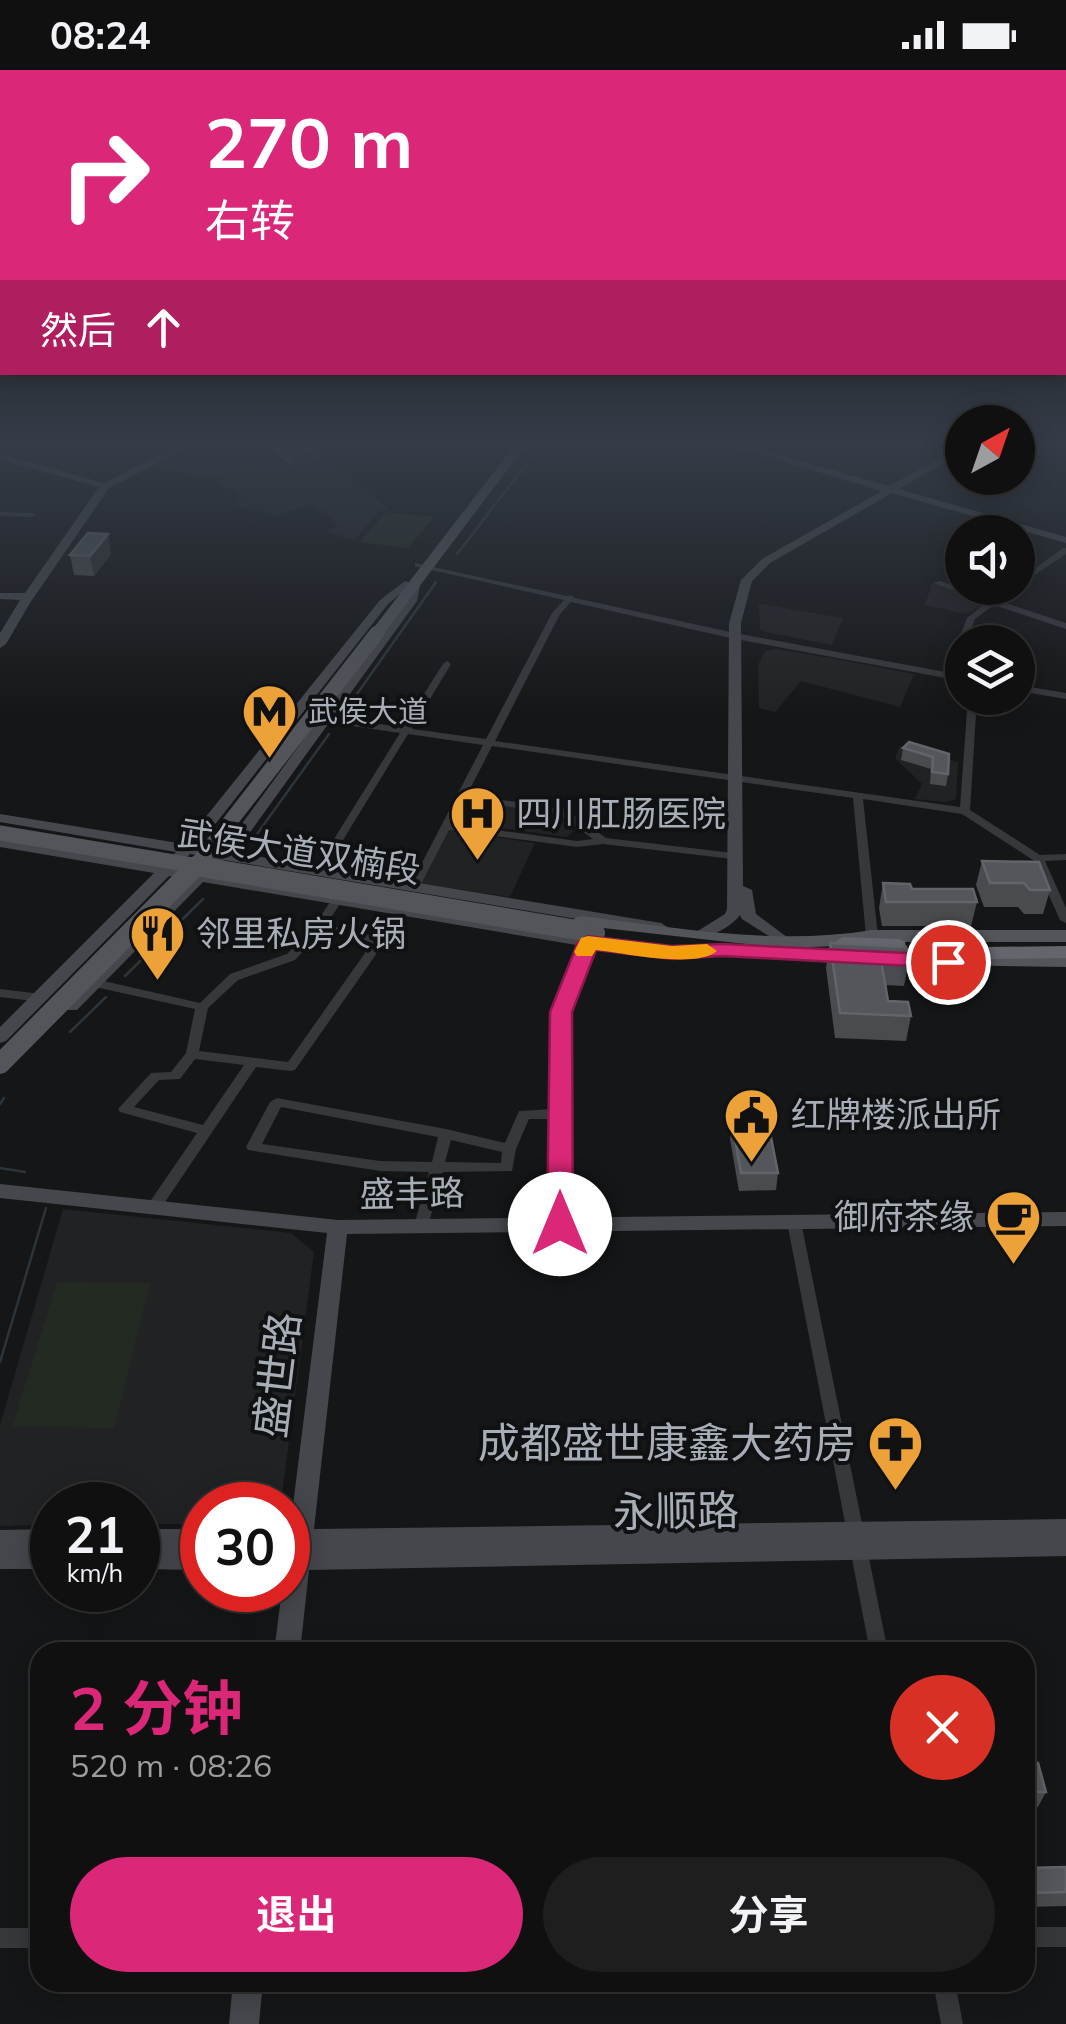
<!DOCTYPE html>
<html lang="zh">
<meta charset="utf-8">
<style>
:root{--surface:#101011;--page:#1e1e1f;--text:#f1f3f6;--muted:#9c9d9f;--line:#303031;--accent:#db2777}
body{margin:0;font-family:Mulish,"Noto Sans SC",sans-serif;background:var(--page);color:var(--text);height:100vh;display:flex;flex-direction:column;font-size:38px;white-space:nowrap}
*{box-sizing:border-box;margin:0}
p{font-size:32px;color:var(--muted)}
.icon{flex:none;width:55px;height:55px;fill:none;stroke:currentColor;stroke-width:2;stroke-linecap:round;stroke-linejoin:round}
.map{position:relative;flex:1;overflow:hidden}
.side{position:absolute;left:30px;top:1572px;width:1005px;height:350px;display:flex;flex-direction:column;background:var(--surface);border-radius:30px;box-shadow:0 5px 25px #0003,0 0 0 2px var(--line)}
.side>*{flex:none}
.banner{position:absolute;left:0px;top:0px;width:1068px;height:305px;box-shadow:0 5px 25px #0003,0 0 0 2px var(--line);background:#db2777;color:#fff;overflow:hidden}
.needle{width:65px;rotate:40deg}
.tools{position:absolute;left:945px;top:335px;display:grid;gap:20px}
.tools a{display:grid;place-items:center;width:90px;height:90px;border-radius:50%;background:var(--surface);box-shadow:0 5px 25px #0003,0 0 0 2px var(--line);font-size:50px}
.speed{position:absolute;left:30px;top:1412px;display:flex;gap:20px;font-size:50px;font-weight:700;text-align:center}
.speed>*{display:grid;place-content:center;width:130px;height:130px;border-radius:50%;background:var(--surface);box-shadow:0 5px 25px #0003,0 0 0 2px var(--line);line-height:1}
.speed small{font-size:25px;font-weight:400}
.speed .limit{border:15px solid #d22;background:#fff;color:#111}
.pin{position:absolute;display:grid;place-items:center;width:85px;height:85px;color:#fff;margin:-42px;border:5px solid #fff;border-radius:50%;box-shadow:0 2px 10px #0007}
.me{position:absolute;width:110px;margin:-55px;rotate:0deg;stroke-linejoin:round;filter:drop-shadow(0 0 8px #0008)}
.turn{display:flex;align-items:center;gap:35px;height:210px;padding:0 40px;font-size:45px}
.turn .icon{width:130px;height:130px;stroke-width:2.5}
.turn b{display:block;font-size:70px;line-height:85px}
.then{display:flex;align-items:center;height:95px;padding:0 40px;background:#0003;gap:20px;font-size:38px}
.round{display:grid;place-items:center;flex:none;width:105px;height:105px;border-radius:52px;background:var(--page)}
.headline{display:flex;align-items:center;justify-content:space-between;height:170px;padding:0 40px}
h1{font-size:60px;font-weight:700;line-height:75px;color:var(--accent)}
.button{display:flex;gap:20px;margin-top:auto;padding:20px 40px}
.button a{flex:1;height:115px;border-radius:60px;background:var(--accent);color:#fff;font-size:40px;font-weight:700;line-height:115px;text-align:center}
.button a+a{background:var(--page);color:var(--text)}
.status{display:flex;justify-content:space-between;align-items:center;height:70px;padding:0 50px;background:var(--surface);direction:ltr}
.status svg{height:28px;fill:currentColor}
.map>svg:first-child{display:block}
.built{fill:#212224}
.green{fill:#222a22}
.lines{fill:none;stroke-linecap:round;stroke-linejoin:round}
.stream{stroke:#2c353b;stroke-width:2.5}
.street{fill:#37383c;fill-rule:evenodd}
.secondary{fill:#45474c;fill-rule:evenodd}
.primary{fill:#53555b;fill-rule:evenodd}
.highway{fill:#63666d;fill-rule:evenodd}
.primary-bridge-far1{stroke:#53555b;stroke-width:15}
.primary-bridge{stroke:#53555b;stroke-width:20}
.wall{fill:#494b4f}
.shaded-wall{fill:#303234}
.building{fill:#53565a;stroke:#616469;stroke-width:2.5}
.route{fill:#db2777;stroke:#8e194d;stroke-width:2.5}
.slow{fill:#f59e0b}
.labels{text-anchor:middle;stroke-width:8;stroke-linejoin:round;paint-order:stroke}
.far-poi-label{font-size:30px;fill:#a8aeb7;stroke:#101112;text-anchor:start}
.poi-label{font-size:35px;fill:#a8aeb7;stroke:#101112;text-anchor:start}
.street-label{font-size:35px;fill:#a8aeb7;stroke:#101112}
.near-street-label{font-size:42px;fill:#a8aeb7;stroke:#101112}
.near-poi-label{font-size:42px;fill:#a8aeb7;stroke:#101112;text-anchor:end}
</style>
<div class="status"><b>08:24</b><svg viewBox="0 0 49 12"><path d="M0 12V9h3v3zM5 12V6h3v6zM10 12V3h3v9zM15 12V0h3v12zM26 1h20v11H26zM47 4h2v5h-2z"/></svg></div>
<div class="map">
<svg width="1066" height="1954" viewBox="0 0 1066 1954">
<rect width="100%" height="100%" fill="#151617"/>
<path class="built" d="M203,371H268L260,377L287,398L330,391L389,439L377,442L355,471L326,461L338,456L327,443L310,434L274,446L252,436L244,438L233,433L244,429L237,426L240,423L218,414L227,404L198,406L154,397Z
M932,513L983,529L984,533L968,544L925,535Z
M759,534H760L843,548L832,575L766,562L760,559Z
M777,579L830,588L914,604L900,637L801,611L775,642L759,638L758,595L765,581Z
M900,676L958,692L956,729L947,732L915,729L922,714L895,688Z
M472,730L557,743L570,754L573,762L566,767L459,752Z
M447,760L535,773L510,827L418,813Z
M63,1139L291,1163L314,1182L282,1424L269,1435H202V1454H138V1435H52V1455L0,1456V1355Z"/>
<path class="green" d="M387,442L434,447L408,478L359,472Z
M57,1212L150,1213L114,1358L12,1357Z"/>
<g class="lines">
<path class="stream" d="M457,484L544,371
M347,638L436,512
M257,764L329,664
M125,906L203,829
M70,962L106,927
M0,1034L4,1028
M0,1098L25,1102
M0,1292L46,1138"/>
<path class="street" d="M0,442L32,443L36,445L32,447L0,446Z
M1063,478H1066V484L1018,516V511Z
M415,493L567,526L571,525L575,528L735,563L956,604L949,596L967,548L987,532L933,513L940,511L992,529L1007,518H1016L999,531L1066,553V559L994,535L975,549L966,572H962V582L958,596L962,600V611L735,569L571,532L560,544L495,671L960,737L968,628H977L970,740L1040,785L1066,784V790L1045,791L1066,838V853L1060,850L1033,790L962,744L863,729L878,866L872,869L866,866L853,728L492,676L467,725L565,739L606,768L733,783L738,786L733,789L603,774L577,777L449,760L420,816L415,819L411,818L410,816L483,675L408,664L324,801L323,803H315L314,801L400,663L324,652L321,651V647L403,657L443,594L447,591L451,594L412,659L486,669L552,543L564,530L418,497H415ZM464,730L558,744L593,769L577,771L452,754Z
M1018,615L1066,623V629L1018,621Z
M336,828L342,831L326,855L371,865L377,883L295,1000L291,1001L256,997L159,1141H149L147,1137L149,1133L197,1063L120,1042L118,1039L151,1003L171,1002L186,983L195,939L95,917L89,913L95,909L200,933L230,904L287,884L312,859L332,829ZM322,861L362,869L365,883L288,992L199,981L208,938L238,910L295,890ZM195,989L244,995L203,1055L134,1037L159,1010L180,1009Z
M588,869L594,872L567,942V1155L565,1159H555L553,1155L554,1049H529L516,1079L512,1101L443,1102L428,1156L426,1160H416L414,1156L429,1102L380,1101L248,1080L246,1077L270,1032L277,1028L446,1059L505,1073L519,1041L554,1039L555,942L582,872ZM281,1037L438,1067L432,1092L380,1091L262,1074ZM451,1070L502,1082L501,1093L445,1092Z
M0,919L41,924L47,928L41,932L0,927Z
M794,1147L799,1148L801,1152L888,1582H870L787,1152L789,1148Z
M1025,1857H1066V1877H1025Z
M0,1858H40V1878H0Z
M933,1912H955L963,1954H941Z"/>
<path class="secondary" d="M187,371H200L109,418L30,533L6,574L0,578V563L20,530L0,529V523H25L99,417L0,390V384L104,413Z
M714,371H730L889,416L962,376V383L899,419L1066,467V473L892,423L770,493L752,511L741,553L743,816L752,820L756,844L791,870L783,875L742,849L740,845C732,856 710,869 695,867L693,864L725,844L727,839L729,553L741,510L762,489L882,421Z
M405,511L420,516L417,531L248,765L232,782L661,853L669,858L661,863L224,790L210,804L588,867L672,878L723,875L731,880L729,883L672,888L588,877L203,812L77,940H65L63,936L65,932L188,809L169,806L6,971L0,973V957L154,803L0,777V769L162,796L176,782L0,752V744L184,774L380,530ZM408,517L405,531L238,759L217,780L198,776L388,534ZM190,784L209,787L195,801L177,798Z
M0,1114L338,1150L1066,1142V1156L347,1164L314,1459L1066,1449V1486L309,1500L300,1582H274L282,1520H288V1459H290L327,1163L0,1128Z
M52,1459V1499H0V1460Z
M138,1459H202V1500L138,1499Z
M233,1912H263L259,1954H229Z"/>
<path class="primary" d="M518,371H529L382,566H372V560Z
M582,846C678,858 775,876 872,860H1066V872H872L841,876L777,878L861,884L863,888L854,894L773,889L764,883L773,877L576,855L573,851L576,847Z
M883,884L1066,885V897L876,894L874,890L876,886Z"/>
<path class="highway" d="M843,867L898,869L905,871L906,878L1066,876V888L881,891L871,885L874,880L836,877L833,873Z"/>
<path class="primary-bridge-far1" d="M0,763L210,798
M194,798L377,563"/>
<path class="primary-bridge" d="M196,796L595,863
M0,994L196,796"/>
</g>
<path class="wall" d="M265,371H313L320,378L322,390L291,396L266,375Z
M111,484L94,506L74,505L70,485Z
M903,678L949,684L948,704L946,716L930,714L931,699L901,690Z
M982,791L1050,820L1043,844H1024L1018,837H984L976,815Z
M883,813L977,832L971,856H882L879,838Z
M830,873L909,891L904,916L885,915L888,931L911,946L906,971L835,968L826,898Z
M732,1052L778,1103L776,1120L739,1121L730,1069Z
M1025,1693L1046,1722L1038,1737H1025Z
M1066,1797V1836L1025,1837V1798Z"/>
<path class="shaded-wall" d="M320,378L322,390L291,396L289,383Z
M108,464L111,484L94,506L90,486Z"/>
<path class="building" d="M274,371H313L320,378L289,383Z
M88,463L108,464L90,486L70,485Z
M909,672L949,684L948,704L932,702L933,687L903,678Z
M982,791L1039,792L1050,820H1030L1024,813H990Z
M883,813L910,814L912,819H973L977,832H886Z
M830,873L906,877L909,891L881,890L888,931L908,932L911,946L840,943Z
M732,1052H768L778,1103H741Z
M1025,1693H1038L1046,1722H1025Z
M1066,1797V1822L1025,1823V1798Z"/>
<linearGradient id="sky" x2="0" y2="1"><stop stop-color="#0c0c0d"/><stop offset="0.58" stop-color="#353c47"/><stop offset="1" stop-color="#353c47" stop-opacity="0"/></linearGradient>
<rect width="1066" height="645" fill="url(#sky)"/>
<path class="route" d="M588,866L672,876L723,874L948,885L958,892L948,898L723,886L672,889L596,880L572,942L573,1154L569,1161H551L547,1154L550,942L578,872Z"/>
<path class="slow" d="M588,866L672,876L707,874L717,881C696,899 624,883 596,880L592,886H577L574,882L581,868Z"/>
<defs>
<symbol id="metro-pin" viewBox="-11 -11 22 30"><path d="M0 17L-7.5 6A9.5 9.5 0 1 1 7.5 6Z" fill="#eca238" stroke="#101112"/><path d="M-5.5 5V-5H-3L0 0L3-5H5.5V5H3V-.5L0 4L-3-.5V5Z" fill="#111"/></symbol>
<symbol id="hospital-pin" viewBox="-11 -11 22 30"><path d="M0 17L-7.5 6A9.5 9.5 0 1 1 7.5 6Z" fill="#eca238" stroke="#101112"/><path d="M-5-5h3v3.5h4V-5h3V5h-3V1.5h-4V5h-3Z" fill="#111"/></symbol>
<symbol id="restaurant-pin" viewBox="-11 -11 22 30"><path d="M0 17L-7.5 6A9.5 9.5 0 1 1 7.5 6Z" fill="#eca238" stroke="#101112"/><path d="M-5-6h1v4h1v-4h1v4h1v-4h1v5L-1.5 .5V6h-2V.5L-5-1ZM5-6V6H3V1.5H1.5Q1.5-4 5-6Z" fill="#111"/></symbol>
<symbol id="civic-pin" viewBox="-11 -11 22 30"><path d="M0 17L-7.5 6A9.5 9.5 0 1 1 7.5 6Z" fill="#eca238" stroke="#101112"/><path d="M-.6-6.5H3V-4.5H.6V-3L4-1V1h2V6H-6V1h2V-1L-.6-3ZM-1.2 2.5V6h2.4V2.5Z" fill="#111"/></symbol>
<symbol id="cafe-pin" viewBox="-11 -11 22 30"><path d="M0 17L-7.5 6A9.5 9.5 0 1 1 7.5 6Z" fill="#eca238" stroke="#101112"/><path d="M-5.5-4.5H6V0H3Q3 3.5 0 3.5H-2.5Q-5.5 3.5-5.5 0ZM3-3.2v2h1.7v-2ZM-6 4.5H4V6H-6Z" fill="#111"/></symbol>
<symbol id="pharmacy-pin" viewBox="-11 -11 22 30"><path d="M0 17L-7.5 6A9.5 9.5 0 1 1 7.5 6Z" fill="#eca238" stroke="#101112"/><path d="M-2-6h4v4h4v4h-4v4h-4v-4h-4v-4h4Z" fill="#111"/></symbol>
</defs>
<g fill-rule="evenodd">
<use href="#metro-pin" x="238" y="610" width="63" height="86"/>
<use href="#hospital-pin" x="446" y="712" width="63" height="86"/>
<use href="#restaurant-pin" x="126" y="832" width="63" height="86"/>
<use href="#civic-pin" x="720" y="1014" width="63" height="86"/>
<use href="#cafe-pin" x="982" y="1116" width="63" height="86"/>
<use href="#pharmacy-pin" x="864" y="1342" width="63" height="86"/>
</g>
<g class="labels">
<g class="far-poi-label">
<text x="308" y="652">武侯大道</text>
</g>
<g class="poi-label">
<text x="516" y="756">四川肛肠医院</text>
<text x="196" y="876">邻里私房火锅</text>
<text x="791" y="1057">红牌楼派出所</text>
<text x="974" y="1159" text-anchor="end">御府茶缘</text>
</g>
<g class="street-label">
<text transform="translate(299 782) rotate(9)" y="12">武侯大道双楠段</text>
<text transform="translate(412 1124) rotate(-1)" y="12">盛丰路</text>
</g>
<g class="near-street-label">
<text transform="translate(277 1305) rotate(-83)" y="15">盛世路</text>
<text transform="translate(676 1441) rotate(-1)" y="15">永顺路</text>
</g>
<g class="near-poi-label">
<text x="856" y="1388">成都盛世康鑫大药房</text>
</g>
</g>
</svg>
<div class="tools">
<a><svg class="needle" viewBox="-14 -14 28 28"><path d="M0-13l5 13h-10z" fill="#e53935"/><path d="M0 13l5-13h-10z" fill="#9c9d9f"/></svg></a>
<a><svg class="icon" aria-label="sound" viewBox="0 0 24 24"><path d="M4 9h4l5-4v14l-5-4H4zM17 9q2 3 0 6"/></svg></a>
<a><svg class="icon" aria-label="layers" viewBox="0 0 24 24"><path d="M12 4l9 5-9 5-9-5zM3 14l9 5 9-5"/></svg></a>
</div>
<div class="speed"><div>21<small>km/h</small></div><div class="limit">30</div></div>
<div class="pin" style="left:948px;top:892px;background:#d93025"><svg class="icon" aria-label="arrive" viewBox="0 0 24 24"><path d="M6 21V4h12l-3 4 3 4H6"/></svg></div>
<svg class="me" style="left:560px;top:1154px" viewBox="-20 -20 40 40"><circle r="19" fill="#fff"/><path d="M0-13L10 11 0 6-10 11z" fill="#db2777"/></svg>
<div class="banner">
<div class="turn"><svg class="icon" aria-label="right" viewBox="0 0 24 24"><path d="M7 20v-9h11M14 6l5 5-5 5"/></svg><div><b>270 m</b>右转</div></div>
<div class="then">然后<svg class="icon" aria-label="ahead" viewBox="0 0 24 24"><path d="M12 20V5M6 11l6-6 6 6"/></svg></div>
</div>
<section class="side">
<div class="headline"><div><h1>2 分钟</h1><p>520 m · 08:26</p></div><a class="round" style="background:#d93025;color:#fff"><svg class="icon" aria-label="close" viewBox="0 0 24 24"><path d="M6 6l12 12M18 6L6 18"/></svg></a></div>
<div class="button"><a>退出</a><a>分享</a></div>
</section>
</div>
